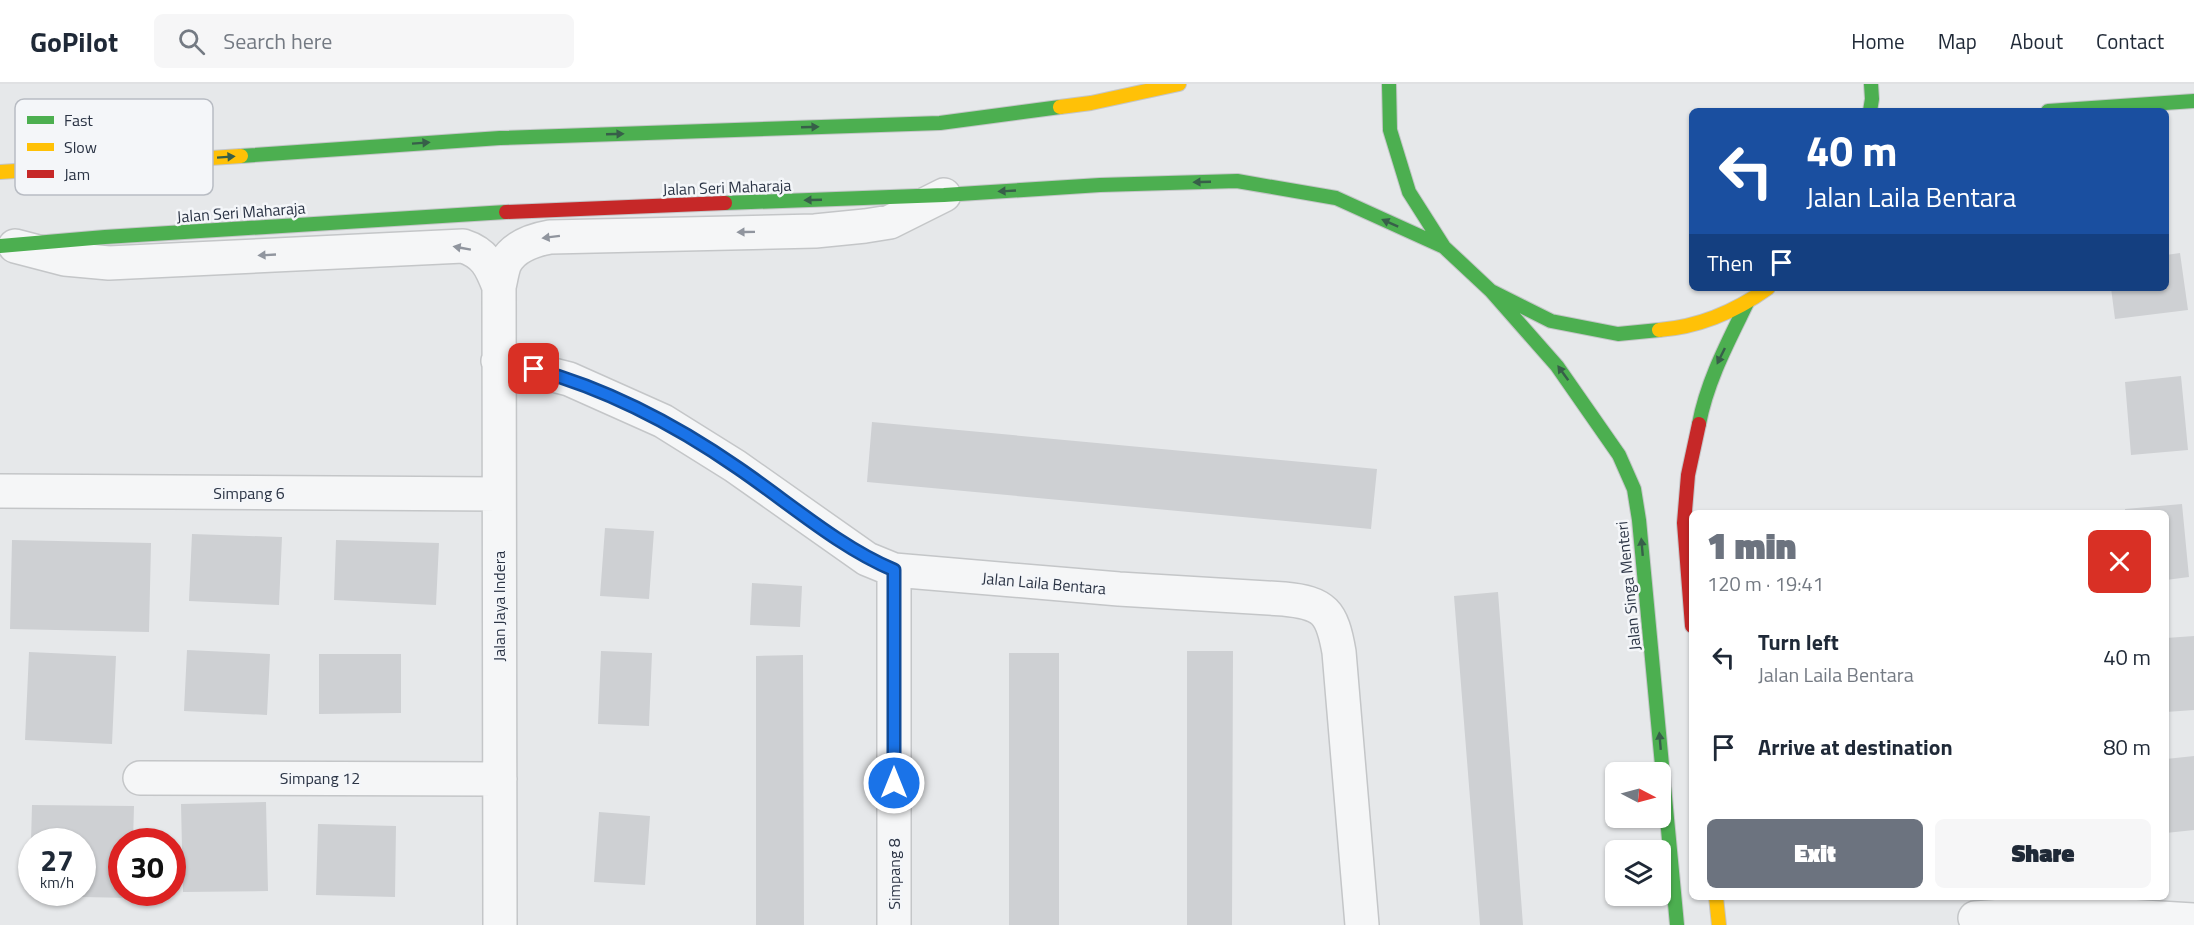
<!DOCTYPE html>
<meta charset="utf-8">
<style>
:root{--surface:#fff;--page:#f6f6f7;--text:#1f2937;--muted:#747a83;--line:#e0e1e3;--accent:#6c737f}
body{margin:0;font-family:"Titillium Web",sans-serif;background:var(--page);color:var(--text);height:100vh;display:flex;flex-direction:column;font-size:22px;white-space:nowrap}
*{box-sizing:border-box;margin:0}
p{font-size:20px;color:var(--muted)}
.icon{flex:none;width:33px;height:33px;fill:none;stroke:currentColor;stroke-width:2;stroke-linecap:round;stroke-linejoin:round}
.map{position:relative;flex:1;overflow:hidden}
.details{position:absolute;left:1689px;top:426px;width:480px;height:390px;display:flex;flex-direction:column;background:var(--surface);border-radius:9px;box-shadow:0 2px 4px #0004}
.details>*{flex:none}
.hud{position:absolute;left:1689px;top:24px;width:480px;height:183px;border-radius:9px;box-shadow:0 2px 4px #0004;background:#1a4fa0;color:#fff;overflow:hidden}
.needle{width:39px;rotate:96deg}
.controls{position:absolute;left:1605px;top:678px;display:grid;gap:12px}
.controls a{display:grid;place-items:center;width:66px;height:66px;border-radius:9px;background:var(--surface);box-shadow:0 2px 4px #0004;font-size:30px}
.speed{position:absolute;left:18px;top:744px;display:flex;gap:12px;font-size:30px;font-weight:700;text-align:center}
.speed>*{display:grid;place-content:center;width:78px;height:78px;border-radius:50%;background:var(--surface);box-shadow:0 2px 4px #0004;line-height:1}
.speed small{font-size:15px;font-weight:400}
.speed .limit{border:9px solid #d22;background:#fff;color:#111}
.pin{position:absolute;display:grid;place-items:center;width:51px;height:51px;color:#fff;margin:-26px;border-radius:12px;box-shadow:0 3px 9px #0006}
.me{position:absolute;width:66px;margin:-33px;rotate:0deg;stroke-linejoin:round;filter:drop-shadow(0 0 4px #0008)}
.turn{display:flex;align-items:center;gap:21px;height:126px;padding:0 18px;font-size:27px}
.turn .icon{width:78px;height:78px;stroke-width:2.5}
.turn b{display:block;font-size:42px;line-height:51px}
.then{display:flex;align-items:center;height:57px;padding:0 18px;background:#0003;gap:12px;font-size:22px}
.round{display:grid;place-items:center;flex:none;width:63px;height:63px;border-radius:9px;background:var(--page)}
.headline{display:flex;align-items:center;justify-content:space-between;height:102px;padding:0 18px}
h1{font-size:36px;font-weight:800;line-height:45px;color:var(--accent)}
.action{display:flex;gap:12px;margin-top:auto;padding:12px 18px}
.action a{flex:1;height:69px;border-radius:9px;background:var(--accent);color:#fff;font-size:24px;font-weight:800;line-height:69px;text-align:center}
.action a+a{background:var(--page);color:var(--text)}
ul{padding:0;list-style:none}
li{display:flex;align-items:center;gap:18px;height:90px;padding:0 18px}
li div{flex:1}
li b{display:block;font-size:22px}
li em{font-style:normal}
header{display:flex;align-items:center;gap:36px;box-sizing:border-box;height:84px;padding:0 30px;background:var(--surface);border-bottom:2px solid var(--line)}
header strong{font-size:28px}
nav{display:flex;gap:33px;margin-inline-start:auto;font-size:21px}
.search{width:420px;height:54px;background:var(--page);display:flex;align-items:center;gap:15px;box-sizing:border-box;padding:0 21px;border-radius:9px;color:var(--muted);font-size:22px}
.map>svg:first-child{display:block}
.building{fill:#ced0d3}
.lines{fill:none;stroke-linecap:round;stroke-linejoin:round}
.street-casing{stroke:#c4c6c8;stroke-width:36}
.fast-casing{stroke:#c4c6c8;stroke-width:16}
.slow-casing{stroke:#c4c6c8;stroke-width:16}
.jam-casing{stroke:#c4c6c8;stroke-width:16}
.street{stroke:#f5f6f7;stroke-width:33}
.fast{stroke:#4caf50;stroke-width:14}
.slow{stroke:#ffc107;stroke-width:14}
.jam{stroke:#c62828;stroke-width:14}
.oneway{fill:#375f49}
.oneway2{fill:#90959e}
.route-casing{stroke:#114b97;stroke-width:15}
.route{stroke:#1a73e8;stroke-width:10}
.labels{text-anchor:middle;stroke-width:5;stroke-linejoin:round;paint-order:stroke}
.street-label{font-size:16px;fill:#2b3445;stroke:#f4f6f9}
.key{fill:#f4f6f9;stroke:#b8bcc3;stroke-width:1.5}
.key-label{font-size:16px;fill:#2b3445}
</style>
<header>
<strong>GoPilot</strong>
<div class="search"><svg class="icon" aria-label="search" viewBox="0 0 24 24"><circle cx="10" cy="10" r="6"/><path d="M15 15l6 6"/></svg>Search here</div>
<nav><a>Home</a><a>Map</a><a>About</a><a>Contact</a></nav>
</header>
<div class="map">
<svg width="2194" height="841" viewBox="0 0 2194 841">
<rect width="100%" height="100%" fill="#e6e8ea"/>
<path class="building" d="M2180,169L2188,226L2115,235L2111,204H2166V171Z
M2181,292L2188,366L2131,371L2125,298Z
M872,338L1377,385L1371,445L867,398Z
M2182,420L2189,493L2166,496V429H2125V425Z
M605,444L654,447L649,515L600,512Z
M192,450L282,453L279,521L189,517Z
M12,456L151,459L149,548L10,545Z
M336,456L439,459L436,521L334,516Z
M752,499L802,502L800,543L750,541Z
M1498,508L1523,841H1480L1454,512Z
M2194,552V626L2166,628V554Z
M187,566L270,570L267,631L184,627Z
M601,567L652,569L649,642L598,640Z
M1187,567H1233L1232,841H1187Z
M29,568L116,572L112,660L25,656Z
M1009,569H1059V841H1009Z
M319,570H401V629L319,630Z
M803,571L804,841H756V572Z
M2194,672V746L2166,749V675Z
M266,718L268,807L183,808L181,720Z
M32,721L134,722L133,758H122V808H133V814L30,812V808H82V758H31Z
M599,728L650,732L645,801L594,798Z
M318,740L396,742L395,813L316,811Z"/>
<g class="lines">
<defs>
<path id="street" d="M15,162L65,175L109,179L463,162C485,169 491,182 499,203
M498,277L569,295L663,337L735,382L867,475L894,486L1119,505L1284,515C1325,519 1332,528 1339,568L1362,841
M0,407L498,410
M140,694L500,695
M1975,834L2061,828L2194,836
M500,841L499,203C501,195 502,186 505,179C514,162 533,156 550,153L815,147L865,142L890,138L944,111
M894,841V486"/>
<path id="fast" d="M1389,0L1390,46L1409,108L1444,163L1491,207L1551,237L1618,250L1659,246
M1870,27L1872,15L1871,0
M2048,27L2194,17
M241,72L500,54L940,39L1060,23
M725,119L944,111L1100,101L1237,97L1336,114L1444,163
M0,162L105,153L506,128
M1491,207L1557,282L1619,371L1634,405L1639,436L1677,841
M1699,340C1707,297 1728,258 1747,219"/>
<path id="slow" d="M1060,23L1091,19L1179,0
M0,88L241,72
M1659,246C1698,243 1736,227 1768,204
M1716,813L1719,841"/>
<path id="jam" d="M506,128L725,119
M1692,542L1684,439L1688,391L1699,340"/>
</defs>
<use href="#street" class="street-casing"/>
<use href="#fast" class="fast-casing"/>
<use href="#slow" class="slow-casing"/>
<use href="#jam" class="jam-casing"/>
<use href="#street" class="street"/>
<use href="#fast" class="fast"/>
<use href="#slow" class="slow"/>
<use href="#jam" class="jam"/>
</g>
<defs><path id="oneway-solid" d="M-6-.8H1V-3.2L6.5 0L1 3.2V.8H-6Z" transform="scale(1.5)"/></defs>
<g class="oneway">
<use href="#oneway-solid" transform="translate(810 43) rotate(-2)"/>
<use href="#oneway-solid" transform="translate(615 50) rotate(-2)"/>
<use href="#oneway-solid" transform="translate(421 59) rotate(-4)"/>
<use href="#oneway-solid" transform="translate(226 73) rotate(-4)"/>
<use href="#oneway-solid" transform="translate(1202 98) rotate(178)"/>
<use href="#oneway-solid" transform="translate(1007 107) rotate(177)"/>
<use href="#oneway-solid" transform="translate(813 116) rotate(178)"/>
<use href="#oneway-solid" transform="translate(1390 139) rotate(-156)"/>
<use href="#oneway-solid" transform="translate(1721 272) rotate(116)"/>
<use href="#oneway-solid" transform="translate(1563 289) rotate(-126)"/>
<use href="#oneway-solid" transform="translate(1642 463) rotate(-95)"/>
<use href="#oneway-solid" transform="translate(1660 657) rotate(-95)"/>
</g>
<g class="oneway2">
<use href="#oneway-solid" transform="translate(746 148) rotate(179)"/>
<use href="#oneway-solid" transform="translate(551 153) rotate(173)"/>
<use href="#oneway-solid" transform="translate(462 164) rotate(-170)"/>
<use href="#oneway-solid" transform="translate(267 171) rotate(177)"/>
</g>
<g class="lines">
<defs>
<path id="route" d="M534,285C607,305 676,341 738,384C788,418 839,463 894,486V699"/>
</defs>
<use href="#route" class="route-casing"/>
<use href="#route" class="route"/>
</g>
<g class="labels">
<g class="street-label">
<text transform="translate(727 103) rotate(-2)" y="6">Jalan Seri Maharaja</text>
<text transform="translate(241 128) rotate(-4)" y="6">Jalan Seri Maharaja</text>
<text x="249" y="415">Simpang 6</text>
<text transform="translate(1044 499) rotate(5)" y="6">Jalan Laila Bentara</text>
<text transform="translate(1628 502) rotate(-96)" y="6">Jalan Singa Menteri</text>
<text transform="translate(499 522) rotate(-90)" y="6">Jalan Jaya Indera</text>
<text x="320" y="700">Simpang 12</text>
<text transform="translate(894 790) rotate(-90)" y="6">Simpang 8</text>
</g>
</g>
<rect x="15" y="15" width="198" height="96" rx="9" class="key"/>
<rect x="27" y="32" width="27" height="8" fill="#4caf50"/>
<rect x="27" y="59" width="27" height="8" fill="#ffc107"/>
<rect x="27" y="86" width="27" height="8" fill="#c62828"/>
<g class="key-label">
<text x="64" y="42">Fast</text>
<text x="64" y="69">Slow</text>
<text x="64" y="96">Jam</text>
</g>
</svg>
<div class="controls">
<a><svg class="needle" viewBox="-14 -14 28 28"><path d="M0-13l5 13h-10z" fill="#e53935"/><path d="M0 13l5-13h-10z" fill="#747a83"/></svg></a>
<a><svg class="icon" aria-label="layers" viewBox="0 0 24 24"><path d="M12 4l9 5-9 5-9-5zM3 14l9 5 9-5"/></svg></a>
</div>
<div class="speed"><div>27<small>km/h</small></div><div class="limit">30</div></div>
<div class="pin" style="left:534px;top:285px;background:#d93025"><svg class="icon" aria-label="arrive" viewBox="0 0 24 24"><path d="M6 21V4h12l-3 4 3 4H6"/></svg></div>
<svg class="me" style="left:894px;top:699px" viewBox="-20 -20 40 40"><circle r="17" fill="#1a73e8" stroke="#fff" stroke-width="3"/><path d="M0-11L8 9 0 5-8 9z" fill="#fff"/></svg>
<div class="hud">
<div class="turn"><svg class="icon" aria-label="left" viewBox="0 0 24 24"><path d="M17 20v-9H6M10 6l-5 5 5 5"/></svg><div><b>40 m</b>Jalan Laila Bentara</div></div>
<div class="then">Then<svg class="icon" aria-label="arrive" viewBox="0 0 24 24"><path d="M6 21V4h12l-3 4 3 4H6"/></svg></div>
</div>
<section class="details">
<div class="headline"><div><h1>1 min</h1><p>120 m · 19:41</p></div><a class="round" style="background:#d93025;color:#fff"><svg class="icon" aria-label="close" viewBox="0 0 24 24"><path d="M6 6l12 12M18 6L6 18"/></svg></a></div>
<ul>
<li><svg class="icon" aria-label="left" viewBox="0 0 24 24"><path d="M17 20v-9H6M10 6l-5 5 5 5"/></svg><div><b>Turn left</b><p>Jalan Laila Bentara</p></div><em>40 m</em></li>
<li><svg class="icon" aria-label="arrive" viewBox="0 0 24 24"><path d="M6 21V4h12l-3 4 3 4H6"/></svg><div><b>Arrive at destination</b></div><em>80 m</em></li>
</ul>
<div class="action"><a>Exit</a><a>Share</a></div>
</section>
</div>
